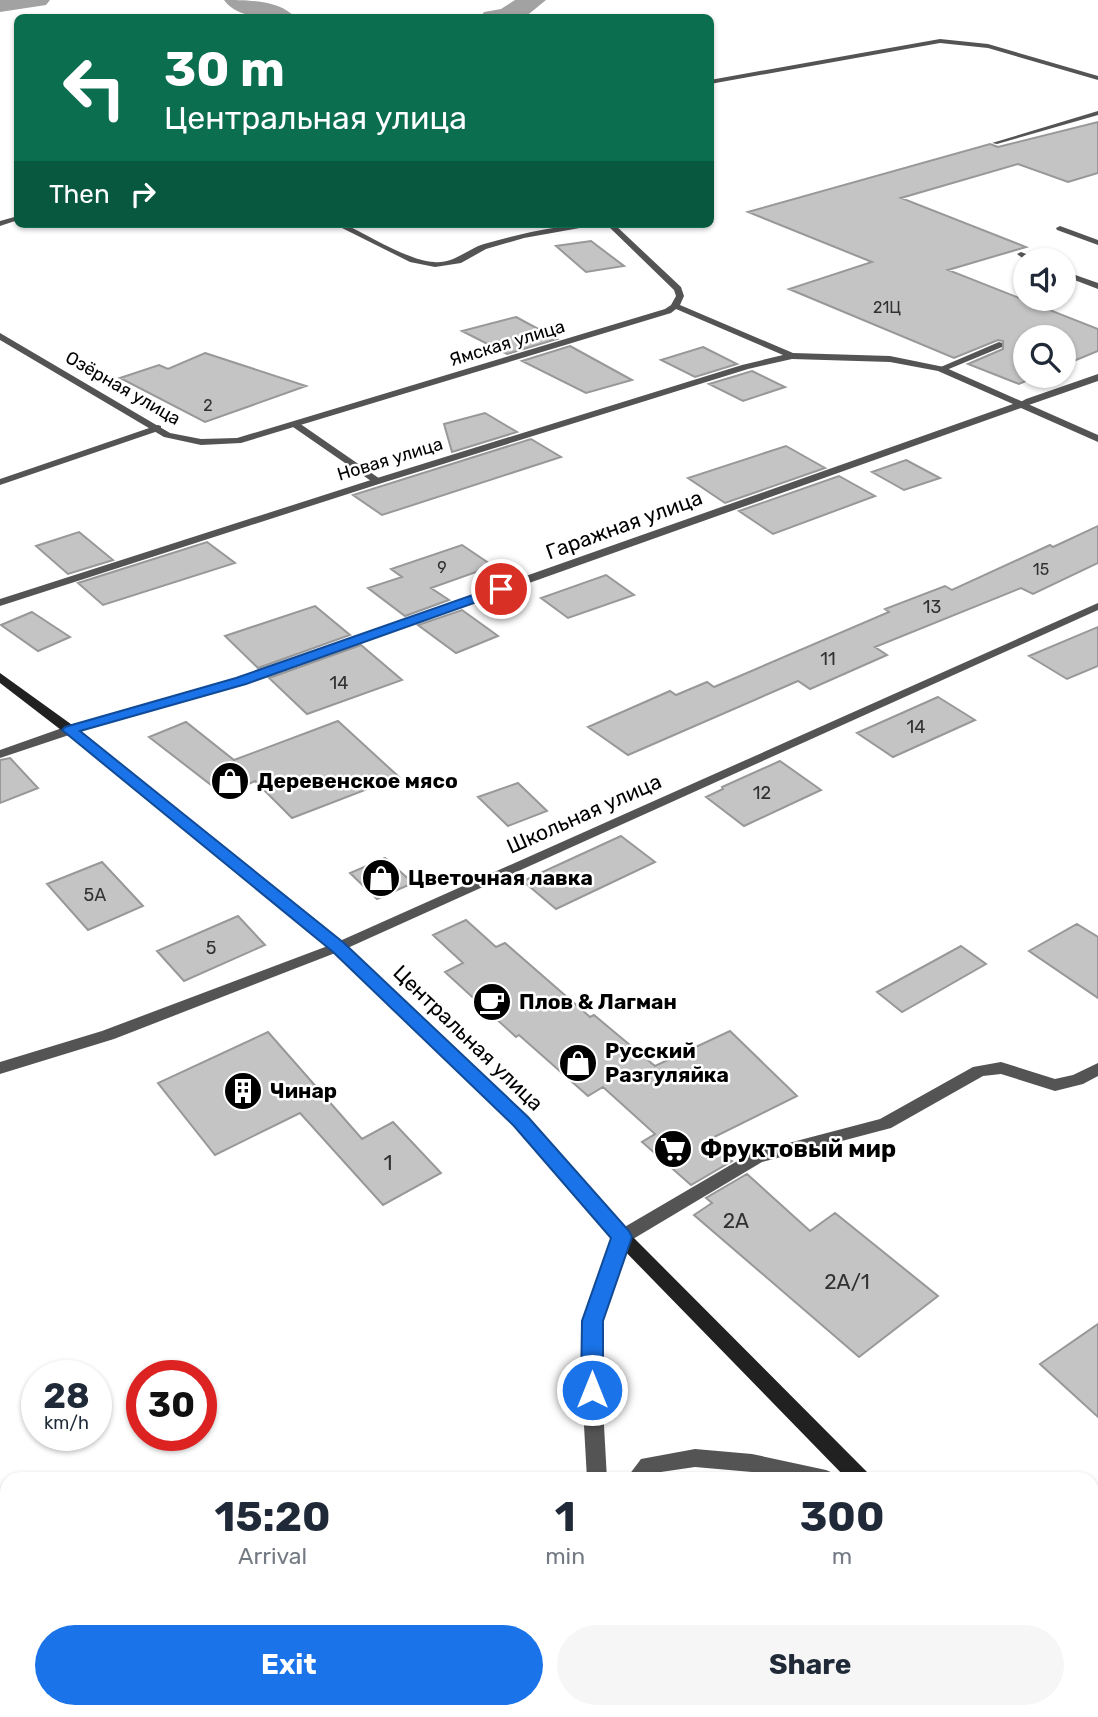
<!DOCTYPE html>
<meta charset="utf-8">
<style>
:root{--surface:#fff;--page:#f6f6f7;--text:#1f2937;--muted:#747a83;--accent:#1a73e8}
body{margin:0;font-family:Rubik,sans-serif;background:var(--page);color:var(--text);height:100vh;display:flex;flex-direction:column;font-size:26px;white-space:nowrap}
*{box-sizing:border-box;margin:0}
p{font-size:23px;color:var(--muted)}
.icon{flex:none;width:38px;height:38px;fill:none;stroke:currentColor;stroke-width:2;stroke-linecap:round;stroke-linejoin:round}
.map{position:relative;flex:1;overflow:hidden}
.panel{position:absolute;left:0px;top:1472px;width:1099px;height:247px;display:flex;flex-direction:column;background:var(--surface);border-radius:21px 21px 0 0;box-shadow:0 2px 5px #0004}
.panel>*{flex:none}
.guide{position:absolute;left:14px;top:14px;width:700px;height:214px;border-radius:10px;box-shadow:0 2px 5px #0004;background:#0b6e4f;color:#fff;overflow:hidden}
.fabs{position:absolute;left:1013px;top:248px;display:grid;gap:14px}
.fabs a{display:grid;place-items:center;width:63px;height:63px;border-radius:50%;background:var(--surface);box-shadow:0 2px 5px #0004;font-size:35px}
.speed{position:absolute;left:21px;top:1360px;display:flex;gap:14px;font-size:35px;font-weight:700;text-align:center}
.speed>*{display:grid;place-content:center;width:91px;height:91px;border-radius:50%;background:var(--surface);box-shadow:0 2px 5px #0004;line-height:1}
.speed small{font-size:18px;font-weight:400}
.speed .limit{border:10px solid #d22;background:#fff;color:#111}
.pin{position:absolute;display:grid;place-items:center;width:60px;height:60px;color:#fff;margin:-30px;border:4px solid #fff;border-radius:50%;box-shadow:0 2px 7px #0007}
.me{position:absolute;width:77px;margin:-38px;rotate:0deg;stroke-linejoin:round;filter:drop-shadow(0 0 5px #0008)}
.turn{display:flex;align-items:center;gap:24px;height:147px;padding:0 35px;font-size:32px}
.turn .icon{width:91px;height:91px;stroke-width:2.5}
.turn b{display:block;font-size:49px;line-height:60px}
.then{display:flex;align-items:center;height:66px;padding:0 35px;background:#0003;gap:14px;font-size:26px}
.eta{display:flex;justify-content:space-evenly;align-items:center;height:119px;text-align:center}
.eta b{font-size:42px;font-weight:700;line-height:49px}
.cta{display:flex;gap:14px;margin-top:auto;padding:14px 35px}
.cta a{flex:1;height:80px;border-radius:42px;background:var(--accent);color:#fff;font-size:28px;font-weight:700;line-height:80px;text-align:center}
.cta a+a{background:var(--page);color:var(--text)}
.map>svg:first-child{display:block}
.lines{fill:none;stroke-linecap:round;stroke-linejoin:round}
.river{fill:#a2a2a2;fill-rule:evenodd}
.building{fill:#c4c4c4;stroke:#989898;stroke-width:2}
.lane{fill:#545454;fill-rule:evenodd}
.street{fill:#545454;fill-rule:evenodd}
.secondary{fill:#212121;fill-rule:evenodd}
.route{fill:#1a73e8;stroke:#114b97;stroke-width:2}
.labels{text-anchor:middle;stroke-width:5;stroke-linejoin:round;paint-order:stroke}
.far-number-label{font-size:16px;fill:#313131}
.far-street-label{font-size:18px;fill:#000;stroke:#fff}
.number-label{font-size:18px;fill:#313131}
.street-label{font-size:21px;fill:#000;stroke:#fff}
.poi-label{font-size:21px;font-weight:bold;fill:#000;stroke:#fff;text-anchor:start}
.near-number-label{font-size:21px;fill:#313131}
.near-poi-label{font-size:24px;font-weight:bold;fill:#000;stroke:#fff;text-anchor:start}
</style>
<div class="map">
<svg width="1098" height="1717" viewBox="0 0 1098 1717">
<rect width="100%" height="100%" fill="#fff"/>
<g class="lines">
<path class="river" d="M0,0H50L46,5L0,12Z
M224,0C245,0 282,0 295,18C273,18 238,20 224,0Z
M515,0H546L524,18H480L484,12L501,9Z"/>
</g>
<path class="building" d="M1098,122V173L1068,182L1018,164L901,198L1026,247L948,270L1098,329V351L1064,365V338H1026V376H1037L1019,384L968,364L1003,349V341L998,340L954,358L789,289L872,262L748,212L990,144L998,147Z
M591,241L624,266L586,272L556,246Z
M516,317L557,339L507,354L462,331Z
M570,346L632,380L586,393L522,361Z
M703,347L737,364L695,377L661,360Z
M205,353L306,386L205,422L120,378L159,365L168,369Z
M752,371L785,387L743,401L709,384Z
M485,413L517,432L452,452L444,424Z
M531,439L561,457L382,515L353,495Z
M786,446L825,468L725,503L688,478Z
M906,460L940,478L904,490L872,472Z
M839,476L875,496L773,534L739,511Z
M1098,526V563L1033,594L1021,588L875,647L887,655L810,689L798,681L628,755L588,727L670,691L676,695L707,682L714,687L889,612L885,609L945,586L952,590L1050,545L1053,547Z
M79,532L113,560L68,574L36,546Z
M207,542L235,563L103,605L78,583Z
M462,545L493,566L431,588L449,600L405,616L368,588L402,577L391,569Z
M606,575L634,595L568,618L541,598Z
M315,606L350,635L258,668L225,636Z
M462,610L498,636L456,653L418,625Z
M32,612L70,637L38,651L1,625Z
M1098,627V666L1067,679L1029,656Z
M361,645L402,680L307,714L269,678Z
M938,697L975,720L893,757L857,733Z
M338,721L399,777L292,818L255,781L224,795L149,737L186,722L234,760Z
M10,758L38,788L0,803V760Z
M780,761L821,790L744,826L706,797L723,789L722,787Z
M518,783L547,811L508,826L478,797Z
M621,836L655,862L556,909L523,881Z
M385,858L413,883L377,899L350,873Z
M102,862L143,906L88,930L47,884Z
M238,916L265,945L184,981L157,951Z
M466,920L496,947L505,943L590,1017L594,1015L655,1066L730,1031L797,1096L708,1140L732,1161L691,1185L642,1142L655,1134L603,1087L588,1096L519,1035L516,1037L445,972L463,963L433,935Z
M1077,924L1098,937V998L1029,951Z
M961,946L986,964L902,1012L877,992Z
M268,1032L362,1139L393,1122L441,1173L383,1205L300,1113L215,1155L158,1083Z
M747,1174L810,1231L835,1213L938,1296L859,1357L694,1215L712,1203L706,1198Z
M1098,1324V1417L1040,1364Z"/>
<g class="lines">
<path class="lane" d="M940,39L988,44L1098,76V80L988,48L940,43L710,84V80Z
M1098,111V115L997,144L992,143Z
M18,216V220L0,226V221Z
M334,224H344C368,235 409,261 434,262C454,264 467,249 484,244C522,233 562,224 602,224L524,238L486,249L461,263L435,267L410,262Z
M1060,226L1098,240V245L1057,230L1056,228Z
M1021,252L1039,259L1040,261C1031,261 1024,260 1017,254Z
M1064,271L1098,283V289L1064,276Z
M999,342L1002,343V347L944,371L936,369Z
M1098,374V381L1023,407L1015,405L1026,399Z
M293,423H299L383,481L378,484L374,483L293,427Z
M158,425L161,426V430L0,485V479Z
M1001,1062L1055,1079L1073,1075L1098,1063V1076L1083,1084L1055,1091L1001,1074L983,1076L891,1128L762,1162L628,1242L622,1244L616,1242L613,1237L616,1232L751,1153L880,1119L973,1067Z
M0,1610L7,1612V1632L0,1630Z
M236,1712H271L273,1717H238Z"/>
<path class="street" d="M606,224H614L681,287L684,296L680,305L793,353L890,356L944,367L1098,435V442L1021,408L245,684L75,733L0,758V750L65,727L237,678L1013,404L938,371L890,362L792,359L748,369L382,483L0,606V599L374,479L742,365L783,355L676,309L671,313L241,443L201,445L164,437L0,340V333L170,433L201,439L237,438L665,309L671,305L676,296L674,290Z
M1098,603V610L343,950L114,1039L0,1074V1062L102,1031L333,944Z
M622,1230L628,1232L631,1237L601,1321L602,1390L607,1479H587L582,1390L583,1321L613,1237L616,1232Z
M695,1449L752,1454L826,1470L833,1473L836,1479H784L752,1472L695,1467L654,1473L649,1479H626L641,1459Z
M523,1712H545L543,1717H521Z"/>
<path class="secondary" d="M0,673L75,727L343,944L527,1118L628,1232L868,1473L871,1479H847L616,1242L515,1126L333,950L65,733L0,683Z
M1092,1564L1098,1565V1585L1092,1584Z"/>
</g>
<path class="route" d="M501,585L507,589L505,592L246,684L80,731L344,943L528,1117L629,1231L632,1237L603,1321V1390L600,1397L592,1400L584,1397L581,1390L582,1321L611,1238L514,1126L332,951L62,730L65,727L236,678Z"/>
<defs>
<symbol id="shop-disc" viewBox="-11 -11 22 22"><circle r="9.5" fill="#000" stroke="#fff"/><path d="M-5-2.5h2.3a2.7 3.5 0 0 1 5.4 0H5L5.5 6h-11ZM-1.5-2.5h3a1.5 2.3 0 0 0-3 0Z" fill="#fff"/></symbol>
<symbol id="cafe-disc" viewBox="-11 -11 22 22"><circle r="9.5" fill="#000" stroke="#fff"/><path d="M-5.5-4.5H6V0H3Q3 3.5 0 3.5H-2.5Q-5.5 3.5-5.5 0ZM3-3.2v2h1.7v-2ZM-6 4.5H4V6H-6Z" fill="#fff"/></symbol>
<symbol id="building-disc" viewBox="-11 -11 22 22"><circle r="9.5" fill="#000" stroke="#fff"/><path d="M-4-6H4V6H1V3H-1V6H-4ZM-2.5-4.3h1.7v1.8h-1.7ZM.8-4.3h1.7v1.8H.8ZM-2.5-1h1.7V.8h-1.7ZM.8-1h1.7V.8H.8Z" fill="#fff"/></symbol>
<symbol id="supermarket-disc" viewBox="-11 -11 22 22"><circle r="9.5" fill="#000" stroke="#fff"/><path d="M-6-5.5h2.5l.6 2H6L4.5 2H-2.5L-4.4-4H-6ZM-1.5 3.2a1.3 1.3 0 1 0 .1 0ZM3 3.2a1.3 1.3 0 1 0 .1 0Z" fill="#fff"/></symbol>
</defs>
<g fill-rule="evenodd">
<use href="#shop-disc" x="208" y="759" width="44" height="44"/>
<use href="#shop-disc" x="359" y="856" width="44" height="44"/>
<use href="#cafe-disc" x="470" y="980" width="44" height="44"/>
<use href="#shop-disc" x="556" y="1041" width="44" height="44"/>
<use href="#building-disc" x="221" y="1069" width="44" height="44"/>
<use href="#supermarket-disc" x="651" y="1127" width="44" height="44"/>
</g>
<g class="labels">
<g class="far-number-label">
<text x="887" y="313">21Ц</text>
<text x="208" y="411">2</text>
<text x="442" y="573">9</text>
<text x="1041" y="575">15</text>
</g>
<g class="far-street-label">
<text transform="translate(507 343) rotate(-17)" y="6">Ямская улица</text>
<text transform="translate(123 388) rotate(30)" y="6">Озёрная улица</text>
<text transform="translate(390 459) rotate(-17)" y="6">Новая улица</text>
</g>
<g class="number-label">
<text x="932" y="613">13</text>
<text x="828" y="665">11</text>
<text x="339" y="689">14</text>
<text x="916" y="733">14</text>
<text x="762" y="799">12</text>
<text x="95" y="901">5А</text>
<text x="211" y="954">5</text>
</g>
<g class="street-label">
<text transform="translate(624 525) rotate(-20)" y="7">Гаражная улица</text>
<text transform="translate(584 814) rotate(-24)" y="7">Школьная улица</text>
<text transform="translate(468 1038) rotate(44)" y="7">Центральная улица</text>
</g>
<g class="poi-label">
<text x="257" y="788">Деревенское мясо</text>
<text x="408" y="885">Цветочная лавка</text>
<text x="519" y="1009">Плов &amp; Лагман</text>
<text x="605" y="1058">Русский<tspan x="605" dy="24">Разгуляйка</tspan></text>
<text x="270" y="1098">Чинар</text>
</g>
<g class="near-number-label">
<text x="388" y="1170">1</text>
<text x="736" y="1228">2А</text>
<text x="847" y="1289">2А/1</text>
</g>
<g class="near-poi-label">
<text x="700" y="1157">Фруктовый мир</text>
</g>
</g>
</svg>
<div class="fabs">
<a><svg class="icon" aria-label="sound" viewBox="0 0 24 24"><path d="M4 9h4l5-4v14l-5-4H4zM17 9q2 3 0 6"/></svg></a>
<a><svg class="icon" aria-label="search" viewBox="0 0 24 24"><circle cx="10" cy="10" r="6"/><path d="M15 15l6 6"/></svg></a>
</div>
<div class="speed"><div>28<small>km/h</small></div><div class="limit">30</div></div>
<div class="pin" style="left:501px;top:589px;background:#d93025"><svg class="icon" aria-label="arrive" viewBox="0 0 24 24"><path d="M6 21V4h12l-3 4 3 4H6"/></svg></div>
<svg class="me" style="left:592px;top:1390px" viewBox="-20 -20 40 40"><circle r="17" fill="#1a73e8" stroke="#fff" stroke-width="3"/><path d="M0-11L8 9 0 5-8 9z" fill="#fff"/></svg>
<div class="guide">
<div class="turn"><svg class="icon" aria-label="left" viewBox="0 0 24 24"><path d="M17 20v-9H6M10 6l-5 5 5 5"/></svg><div><b>30 m</b>Центральная улица</div></div>
<div class="then">Then<svg class="icon" aria-label="right" viewBox="0 0 24 24"><path d="M7 20v-9h11M14 6l5 5-5 5"/></svg></div>
</div>
<section class="panel">
<div class="eta">
<div><b>15:20</b><p>Arrival</p></div>
<div><b>1</b><p>min</p></div>
<div><b>300</b><p>m</p></div>
</div>
<div class="cta"><a>Exit</a><a>Share</a></div>
</section>
</div>
